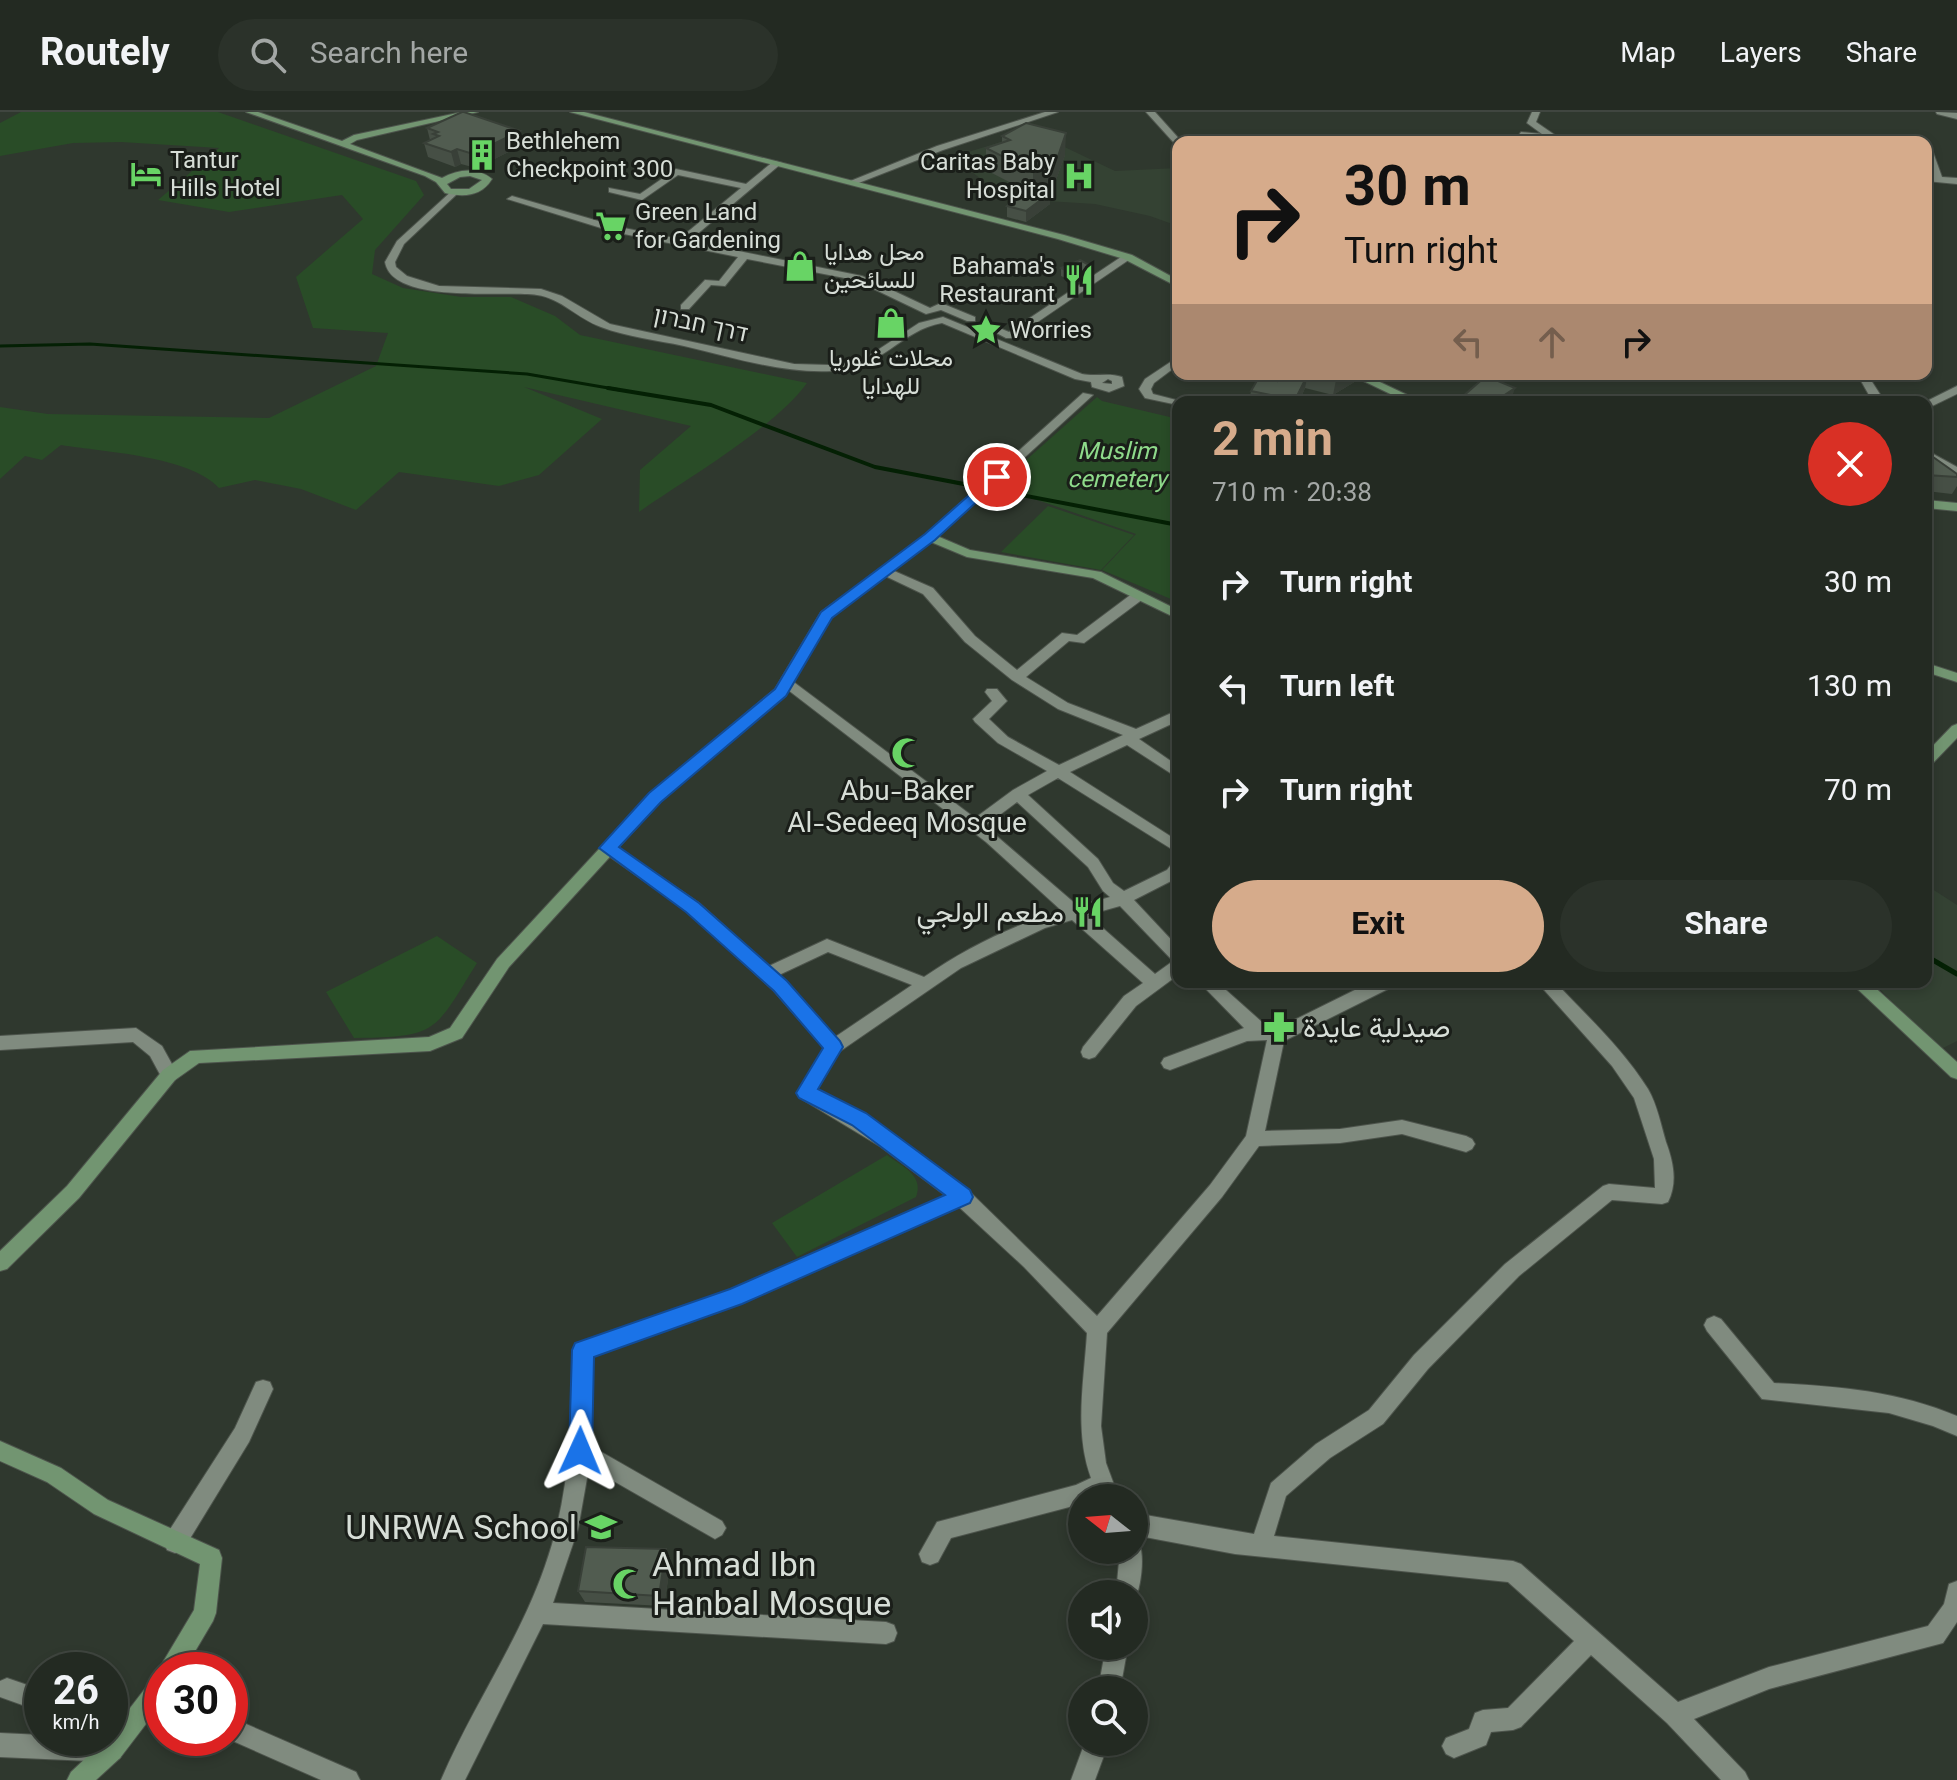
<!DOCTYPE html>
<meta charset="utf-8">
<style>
:root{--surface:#232a22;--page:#2b322a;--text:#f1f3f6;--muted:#a3a7a5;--line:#404640;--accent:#d6ab8b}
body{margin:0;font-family:Georgia,Vazirmatn,Heebo,serif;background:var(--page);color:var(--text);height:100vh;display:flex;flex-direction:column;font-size:30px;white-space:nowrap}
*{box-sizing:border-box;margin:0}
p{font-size:26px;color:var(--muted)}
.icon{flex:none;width:44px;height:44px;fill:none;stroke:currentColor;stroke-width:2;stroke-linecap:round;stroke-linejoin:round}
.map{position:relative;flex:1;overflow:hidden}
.drawer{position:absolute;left:1172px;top:284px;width:760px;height:592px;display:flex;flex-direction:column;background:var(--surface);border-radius:16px;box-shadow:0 4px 12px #0003,0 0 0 2px var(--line)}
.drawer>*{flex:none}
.top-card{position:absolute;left:1172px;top:24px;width:760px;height:244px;border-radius:16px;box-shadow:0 4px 12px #0003,0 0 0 2px var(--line);background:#d6ab8b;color:#111;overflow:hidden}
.needle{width:52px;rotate:287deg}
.buttons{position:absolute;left:1068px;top:1372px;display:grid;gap:16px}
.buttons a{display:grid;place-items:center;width:80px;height:80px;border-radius:50%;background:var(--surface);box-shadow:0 4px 12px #0003,0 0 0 2px var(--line);font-size:40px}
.speed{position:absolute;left:24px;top:1540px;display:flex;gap:16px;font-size:40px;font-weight:700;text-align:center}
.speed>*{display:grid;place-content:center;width:104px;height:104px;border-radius:50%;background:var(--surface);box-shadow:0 4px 12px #0003,0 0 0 2px var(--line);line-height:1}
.speed small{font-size:20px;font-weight:400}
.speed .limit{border:12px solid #d22;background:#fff;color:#111}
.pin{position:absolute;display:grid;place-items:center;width:68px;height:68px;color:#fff;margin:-34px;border:4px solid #fff;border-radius:50%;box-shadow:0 2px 8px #0007}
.me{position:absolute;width:88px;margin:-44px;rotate:1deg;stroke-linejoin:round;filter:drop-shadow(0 0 6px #0008)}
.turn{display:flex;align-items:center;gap:28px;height:168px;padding:0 40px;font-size:36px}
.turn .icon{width:104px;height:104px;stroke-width:2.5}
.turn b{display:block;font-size:56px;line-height:68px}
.lanes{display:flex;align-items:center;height:76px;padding:0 40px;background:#0003;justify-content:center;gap:40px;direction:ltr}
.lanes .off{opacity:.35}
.round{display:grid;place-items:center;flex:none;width:84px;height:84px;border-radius:42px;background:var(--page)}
.head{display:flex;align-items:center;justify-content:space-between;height:136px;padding:0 40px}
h1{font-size:48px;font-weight:700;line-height:60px;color:var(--accent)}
.button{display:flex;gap:16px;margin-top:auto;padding:16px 40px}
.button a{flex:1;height:92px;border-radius:48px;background:var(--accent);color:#111;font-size:32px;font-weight:700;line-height:92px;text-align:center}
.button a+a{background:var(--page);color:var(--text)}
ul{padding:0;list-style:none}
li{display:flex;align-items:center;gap:24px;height:104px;padding:0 40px}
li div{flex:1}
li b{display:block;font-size:30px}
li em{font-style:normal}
header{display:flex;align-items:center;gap:48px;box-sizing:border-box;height:112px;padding:0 40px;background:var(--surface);border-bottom:2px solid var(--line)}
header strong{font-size:38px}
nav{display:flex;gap:44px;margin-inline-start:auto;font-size:28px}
.search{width:560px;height:72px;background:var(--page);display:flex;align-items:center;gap:20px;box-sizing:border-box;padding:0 28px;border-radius:44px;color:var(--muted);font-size:30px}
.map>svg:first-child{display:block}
.built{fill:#344233}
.green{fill:#294c27}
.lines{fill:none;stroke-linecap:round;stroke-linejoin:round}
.stream-far2{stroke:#042004;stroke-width:3}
.stream-far1{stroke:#042004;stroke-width:4}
.stream{stroke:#042004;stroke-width:5}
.street-casing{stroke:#4d544c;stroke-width:2}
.secondary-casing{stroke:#4d544c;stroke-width:2}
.street{fill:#808b7f;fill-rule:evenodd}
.secondary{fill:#729571;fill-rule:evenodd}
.wall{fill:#464f45}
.shaded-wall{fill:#394038}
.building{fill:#515c50;stroke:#394038;stroke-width:2}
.route{fill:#1a73e8;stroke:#114b97;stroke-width:2}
.labels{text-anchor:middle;stroke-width:6;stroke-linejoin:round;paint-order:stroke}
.far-poi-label{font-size:24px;fill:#d7ded7;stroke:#1a1e19;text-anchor:start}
.far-street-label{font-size:24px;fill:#d7ded7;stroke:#1a1e19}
.far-park-label{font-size:24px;font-style:italic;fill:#8eda8a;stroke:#1a1e19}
.poi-label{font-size:28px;fill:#d7ded7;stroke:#1a1e19}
.near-poi-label{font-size:34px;fill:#d7ded7;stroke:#1a1e19;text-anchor:end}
</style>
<header>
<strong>Routely</strong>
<div class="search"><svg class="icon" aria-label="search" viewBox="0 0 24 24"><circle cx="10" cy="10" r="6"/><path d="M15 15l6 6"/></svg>Search here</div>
<nav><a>Map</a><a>Layers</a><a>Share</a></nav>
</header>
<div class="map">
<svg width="1957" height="1668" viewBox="0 0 1957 1668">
<rect width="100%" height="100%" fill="#2f382e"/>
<path class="built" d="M1033,20L1115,59L1178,56V114L1150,104L1095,92L1047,89L993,76L952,45Z
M1926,773L1957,793V929L1939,938L1873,870H1926Z"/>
<path class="green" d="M21,0H218L416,69L424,83L375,138L372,162L403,176L461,185H511L555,204L580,223L807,271C776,315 686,367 639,400L640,358L691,314L524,275L602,307L539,363L499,374L399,360L356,398L301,377L255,368L219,376C190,344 104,340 61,333L42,348L25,344L0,367V295L48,302L269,306L376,254L388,221L313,216L296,165L363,107L342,83L229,100L158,88L219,36L121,30L73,31L0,44V11Z
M1097,285L1102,289L1178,307V490L1102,458L1136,422L997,374Z
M1048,394L1134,423L1101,458L1001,440Z
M437,824L477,851C434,920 439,925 354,926L326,880Z
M887,1043C903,1055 924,1063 916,1085L797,1145L772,1111Z"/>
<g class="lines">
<path class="stream-far2" d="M0,234L90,232L527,262L620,278"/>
<path class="stream-far1" d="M608,276L711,293L875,355L1178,413"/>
<path class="stream" d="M1926,844L1957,862"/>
<defs>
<path id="street" d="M1045,0H1058L943,38L856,72L848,70L937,34Z
M1146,0H1155L1182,30L1175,32Z
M1532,0H1540L1536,10L1565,30L1526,25L1523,30H1514L1521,20L1542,22L1527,11Z
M1936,0L1957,1V7L1937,2Z
M1893,23L1929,29L1942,65L1957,66V72L1926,69V63L1932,64L1926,45V30L1890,28L1889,26Z
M774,49L782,51L689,129L862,164L930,196L941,191L975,205V209H967L941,198L926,202L855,168L747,147L725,174L711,173L689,197H681V193L705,168L719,169L738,145L614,120L507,87L512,84L619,115L679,127L741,76L678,63L642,88L609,80V76L640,82L676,57L746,72Z
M454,77L459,80L457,82L404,132L395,150L396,155L407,164L439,174L541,177L562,184L610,212L794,252L829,253L853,250L870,243L919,211L943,205L1082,262C1096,265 1108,260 1122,265L1124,274L1109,280L1092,275L1091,270L1075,267L942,211C901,218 882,257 833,259C783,262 732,245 684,234C657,228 627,225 601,215C578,207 561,186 537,183C505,178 392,193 385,150L397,129ZM1108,267L1112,269V272L1102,271Z
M1124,143L1133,145L1014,226H1006L987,216L992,213L1009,220Z
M1178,245V253L1154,271L1151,277L1153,282L1184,290H1178V293L1145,286L1139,277L1145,267Z
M1857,262H1867L1885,290H1873Z
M1957,274V282L1926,297L1925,290Z
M1083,281L1093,283L934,428H926V422Z
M1926,338L1957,355V364L1926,346Z
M885,455L933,476L975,524L1017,558L1062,521L1077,523L1133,481H1143V487L1084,531L1069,529L1026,565L1068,591L1136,617L1178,598V609L1139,627L1178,654V666L1127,633L1070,660L1178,729V741L1058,666L1028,683L1098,747L1113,771L1124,779L1167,758L1173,750L1178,748L1177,766L1134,788L1178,835V863L1136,894L1095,945L1089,947L1083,945L1081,940L1083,935L1124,884L1143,871L1072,808L1045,816L961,856L839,940L817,978L894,1024L969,1079L1097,1204L1210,1073L1246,1024L1267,928L1247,929L1170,958L1164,956L1161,951L1164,946L1244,916L1199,870H1217L1272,919L1371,870H1394L1392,875L1284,929L1265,1019L1340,1017L1402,1008L1466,1024L1472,1027L1475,1032L1472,1037L1466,1040L1402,1022L1340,1031L1259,1034L1222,1085L1107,1221L1101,1314L1106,1351L1119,1386H1082V1391L1077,1393L951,1426L938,1450L930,1453L922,1450L919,1442L937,1410L1076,1373L1091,1366C1074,1320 1084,1269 1087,1221L1024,1155L959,1095L742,1191L593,1244L591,1334L722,1409L726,1416L722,1423L715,1427L589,1355L578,1417L553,1491L886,1510L894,1513L897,1521L894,1529L886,1532L543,1512L465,1668H441C472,1595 519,1529 545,1454C570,1384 572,1312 573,1238L576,1232L731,1178L946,1084L881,1035L800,986L797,981L824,936L774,879L687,799L603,740L600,736L603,732H613L699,791L769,854L827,827L924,865C966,836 1014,812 1062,799L986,730L779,571L786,567L791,568L975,706L1013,678L1047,659L998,631L975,610L973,607L992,589L985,580L987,577H997L1007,589L989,607L1008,625L1059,653L1123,623L1058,597L1012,568L965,530L923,482L881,462L879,459ZM1017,690L1088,755L1103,779L1110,785L1078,794L985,714ZM1120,794L1173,849L1155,862L1088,803ZM828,840L912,873L835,925L779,863Z
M1537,870H1555C1587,904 1623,937 1648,977C1657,992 1661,1013 1666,1030C1673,1049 1678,1070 1668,1090L1662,1092L1612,1088L1519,1164L1428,1257L1383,1312L1330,1346L1286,1384L1274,1424L1513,1449L1521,1452L1678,1590L1769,1555L1928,1514L1944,1492L1949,1472L1957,1469V1510L1943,1531L1769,1577L1694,1607L1745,1660L1749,1668H1721L1667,1611L1591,1543L1521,1615L1513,1618L1491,1620L1486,1633L1454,1646L1446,1642L1442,1634L1446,1626L1469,1617L1475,1601L1483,1598L1508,1596L1574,1529L1508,1470L1235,1442L1134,1423V1401L1254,1422L1271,1371L1316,1332L1369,1298L1414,1243L1505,1152L1603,1074L1609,1072L1655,1076L1654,1047L1634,986L1612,954Z
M136,916L162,934L178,963L175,968L169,970L163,968L150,944L133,930L0,938V924Z
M1714,1204L1721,1207L1774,1271C1837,1274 1898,1279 1957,1304V1324L1933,1314L1889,1301L1762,1287L1707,1219L1704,1213L1707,1207Z
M263,1268L270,1270L273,1277L249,1330L183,1438L175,1441L167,1438L164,1430L167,1422L235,1316L256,1270Z
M1134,1429L1139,1430C1145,1445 1141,1476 1134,1490V1482H1116L1120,1438H1134Z
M1106,1534H1128L1120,1578H1098Z
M7,1566L42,1578V1600L0,1585V1569Z
M230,1605L356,1660L360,1668H321L226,1626H230Z
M0,1621L42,1623V1626H112L120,1630L124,1638L120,1646L112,1650L0,1645Z
M1085,1630H1109L1095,1668H1071Z"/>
<path id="secondary" d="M246,0H258L342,29L354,23L462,0H478L357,28L350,32L442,66C459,57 477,55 492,67C481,85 463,85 445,81L436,70L425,64ZM470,64L482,68L469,77H451L447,72L460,65Z
M570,0H584L1064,123L1132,143L1178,168V175L1124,147L1058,127Z
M1349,262H1363L1422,290H1407Z
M1926,388L1957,391V399L1926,396Z
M930,421L970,438L1101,460L1178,498V507L1093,466L967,445L931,430L831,506L785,583L660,690L509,855L462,926L430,939L199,951L175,968L79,1086L7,1157L0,1159V1139L67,1074L163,958L190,939L429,925L450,916L497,847L650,682L775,577L821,500Z
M1926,551L1957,561V570L1926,560Z
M1957,612V626L1931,653L1926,655V641L1952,614Z
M1850,870H1869L1957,950V967L1951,965Z
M0,1329L61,1356L108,1388L219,1438L222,1446L216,1501L213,1509L184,1558H162V1591L120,1646L96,1668H67L71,1660L107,1626H110V1622L154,1565L161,1562L160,1558L163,1550L194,1498L200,1452L94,1402L47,1370L0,1349Z"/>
</defs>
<use href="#street" class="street-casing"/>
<use href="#secondary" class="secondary-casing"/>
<use href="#street" class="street"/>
<use href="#secondary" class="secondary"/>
</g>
<path class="wall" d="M427,16L520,19L523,33L476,56L461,52L455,55L428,45L424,31L430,28Z
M1002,24L1065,43L1056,68L1040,78L1050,92L1026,110L1007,105V94L1027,79L986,58V36L1002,31Z
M1091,154L1090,162L1077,171L1061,164V156Z
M1279,262H1358L1356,269L1333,283L1305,276L1299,290H1249L1251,279L1277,269Z
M1926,340L1957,362V374L1952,382L1926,379Z
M666,1437L671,1448L664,1494L585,1490L578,1479Z"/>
<path class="shaded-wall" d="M520,19L523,33L476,56L473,42Z
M1066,21L1065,43L1056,68L1033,82V60Z
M457,37L461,52L455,55L451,40Z
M1050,81V92L1026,110V99Z
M1091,154L1090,162L1077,171V163Z
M1308,262L1305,276L1299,290H1294Z
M1347,262H1358L1356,269L1333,283L1336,268Z
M1515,276L1511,288L1508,290H1494Z
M666,1437L671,1448L664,1494L659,1484Z"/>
<path class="building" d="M462,0H464L520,19L473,42L457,37L451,40L424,31L439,24L433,22L438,20L427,16Z
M1026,11L1066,21L1057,47L1033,60L986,36L1010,28L1002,24Z
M1031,76L1050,81L1026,99L1007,94Z
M1080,148L1091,154L1077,163L1061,156Z
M1279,262H1308L1295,288L1251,279L1259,265L1277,269Z
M1309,262H1347L1336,268Z
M1486,264L1515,276L1494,290H1472L1461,286Z
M1926,340L1957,362V365L1926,363Z
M586,1435L666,1437L659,1484L578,1479Z"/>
<path class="route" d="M993,362L1004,365L935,428L832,506L786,584L661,690L619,735L699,791L787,869L840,929L843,935L818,977L866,1001L970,1078L973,1085L970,1091L742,1192L594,1245L592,1339L589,1347L580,1351L572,1347L569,1339L572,1238L575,1231L730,1177L945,1083L852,1013L799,986L796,981L823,936L774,879L686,800L599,736L649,681L775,577L821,500L925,422Z"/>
<defs>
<symbol id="building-bare" viewBox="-9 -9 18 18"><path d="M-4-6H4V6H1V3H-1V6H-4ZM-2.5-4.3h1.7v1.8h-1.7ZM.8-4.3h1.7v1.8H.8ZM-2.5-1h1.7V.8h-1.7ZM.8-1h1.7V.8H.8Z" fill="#68d465" stroke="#1a1e19" stroke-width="2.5" paint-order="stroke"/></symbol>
<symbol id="hotel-bare" viewBox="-9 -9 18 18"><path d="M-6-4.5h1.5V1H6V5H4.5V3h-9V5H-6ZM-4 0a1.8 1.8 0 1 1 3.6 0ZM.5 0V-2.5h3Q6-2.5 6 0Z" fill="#68d465" stroke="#1a1e19" stroke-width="2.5" paint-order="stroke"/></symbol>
<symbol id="hospital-bare" viewBox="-9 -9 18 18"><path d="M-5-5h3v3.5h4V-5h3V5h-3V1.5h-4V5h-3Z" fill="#68d465" stroke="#1a1e19" stroke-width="2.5" paint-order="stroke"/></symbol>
<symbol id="supermarket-bare" viewBox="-9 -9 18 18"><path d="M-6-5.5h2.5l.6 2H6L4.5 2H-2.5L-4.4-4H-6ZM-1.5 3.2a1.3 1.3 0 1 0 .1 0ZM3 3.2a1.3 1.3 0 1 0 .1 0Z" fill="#68d465" stroke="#1a1e19" stroke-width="2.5" paint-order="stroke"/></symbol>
<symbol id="shop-bare" viewBox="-9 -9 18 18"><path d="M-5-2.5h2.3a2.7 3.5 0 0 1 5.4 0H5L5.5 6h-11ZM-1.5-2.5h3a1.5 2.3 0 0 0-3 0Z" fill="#68d465" stroke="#1a1e19" stroke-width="2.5" paint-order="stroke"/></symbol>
<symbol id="restaurant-bare" viewBox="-9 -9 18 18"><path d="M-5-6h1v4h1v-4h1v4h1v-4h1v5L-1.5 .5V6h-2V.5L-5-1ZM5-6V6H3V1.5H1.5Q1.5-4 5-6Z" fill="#68d465" stroke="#1a1e19" stroke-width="2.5" paint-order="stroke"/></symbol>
<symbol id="sight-bare" viewBox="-9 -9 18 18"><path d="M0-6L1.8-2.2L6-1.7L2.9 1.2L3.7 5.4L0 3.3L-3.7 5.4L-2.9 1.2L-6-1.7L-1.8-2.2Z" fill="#68d465" stroke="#1a1e19" stroke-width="2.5" paint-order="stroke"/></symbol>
<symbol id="mosque-bare" viewBox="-9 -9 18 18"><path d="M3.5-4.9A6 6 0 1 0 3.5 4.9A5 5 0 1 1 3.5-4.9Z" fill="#68d465" stroke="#1a1e19" stroke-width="2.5" paint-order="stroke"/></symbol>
<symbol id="pharmacy-bare" viewBox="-9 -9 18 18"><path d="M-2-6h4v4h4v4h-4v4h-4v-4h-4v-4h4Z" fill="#68d465" stroke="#1a1e19" stroke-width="2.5" paint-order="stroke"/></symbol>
<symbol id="school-bare" viewBox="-9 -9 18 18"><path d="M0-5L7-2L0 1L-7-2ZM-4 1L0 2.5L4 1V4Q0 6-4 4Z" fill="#68d465" stroke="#1a1e19" stroke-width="2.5" paint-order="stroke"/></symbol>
</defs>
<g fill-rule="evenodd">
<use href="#building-bare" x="460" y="21" width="44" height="44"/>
<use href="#hotel-bare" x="124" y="40" width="44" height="44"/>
<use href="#hospital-bare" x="1057" y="42" width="44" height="44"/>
<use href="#supermarket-bare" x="589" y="92" width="44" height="44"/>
<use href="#shop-bare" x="778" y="132" width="44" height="44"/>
<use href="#restaurant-bare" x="1057" y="146" width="44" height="44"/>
<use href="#shop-bare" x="869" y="189" width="44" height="44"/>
<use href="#sight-bare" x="964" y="196" width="44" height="44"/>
<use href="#mosque-bare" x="885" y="619" width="44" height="44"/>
<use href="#restaurant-bare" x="1066" y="778" width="44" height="44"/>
<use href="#pharmacy-bare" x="1257" y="893" width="44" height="44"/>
<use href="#school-bare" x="579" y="1393" width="44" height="44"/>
<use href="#mosque-bare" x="606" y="1450" width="44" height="44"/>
</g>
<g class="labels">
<g class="far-poi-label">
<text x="506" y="37">Bethlehem<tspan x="506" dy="28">Checkpoint 300</tspan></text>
<text x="170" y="56">Tantur<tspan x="170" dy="28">Hills Hotel</tspan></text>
<text x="1055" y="58" text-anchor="end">Caritas Baby<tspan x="1055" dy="28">Hospital</tspan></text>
<text x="635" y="108">Green Land<tspan x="635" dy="28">for Gardening</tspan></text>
<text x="824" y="148">محل هدايا<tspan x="824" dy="28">للسائحين</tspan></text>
<text x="1055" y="162" text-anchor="end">Bahama's<tspan x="1055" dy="28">Restaurant</tspan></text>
<text x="1010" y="226">Worries</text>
<text x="891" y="254" text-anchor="middle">محلات غلوريا<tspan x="891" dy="28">للهدايا</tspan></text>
</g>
<g class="far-street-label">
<text transform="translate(701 212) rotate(12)" y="8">דרך חברון</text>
</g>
<g class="far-park-label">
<text x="1117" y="347">Muslim<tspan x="1117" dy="28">cemetery</tspan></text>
</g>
<g class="poi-label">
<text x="907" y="688">Abu-Baker<tspan x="907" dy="32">Al-Sedeeq Mosque</tspan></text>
<text x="1064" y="810" text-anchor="end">مطعم الولجي</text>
<text x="1303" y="925" text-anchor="start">صيدلية عايدة</text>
</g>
<g class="near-poi-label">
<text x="577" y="1427">UNRWA School</text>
<text x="652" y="1464" text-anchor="start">Ahmad Ibn<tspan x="652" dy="39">Hanbal Mosque</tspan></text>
</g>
</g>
</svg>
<div class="buttons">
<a><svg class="needle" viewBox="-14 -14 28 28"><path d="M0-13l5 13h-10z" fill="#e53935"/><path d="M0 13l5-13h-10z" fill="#a3a7a5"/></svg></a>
<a><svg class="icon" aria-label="sound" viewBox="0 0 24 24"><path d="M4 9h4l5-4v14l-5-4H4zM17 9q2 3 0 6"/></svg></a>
<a><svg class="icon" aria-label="search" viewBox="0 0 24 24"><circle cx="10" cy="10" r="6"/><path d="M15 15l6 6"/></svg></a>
</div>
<div class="speed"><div>26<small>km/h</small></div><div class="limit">30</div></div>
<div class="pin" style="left:997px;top:365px;background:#d93025"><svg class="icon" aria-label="arrive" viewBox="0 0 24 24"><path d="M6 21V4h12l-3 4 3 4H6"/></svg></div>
<svg class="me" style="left:580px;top:1339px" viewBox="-20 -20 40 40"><path d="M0-17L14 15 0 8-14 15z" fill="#1a73e8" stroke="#fff" stroke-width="4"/></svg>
<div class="top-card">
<div class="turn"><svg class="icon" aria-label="right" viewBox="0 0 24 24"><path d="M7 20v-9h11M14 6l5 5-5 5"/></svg><div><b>30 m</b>Turn right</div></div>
<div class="lanes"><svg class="icon off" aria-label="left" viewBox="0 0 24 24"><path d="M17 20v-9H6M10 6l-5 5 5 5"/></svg><svg class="icon off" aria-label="ahead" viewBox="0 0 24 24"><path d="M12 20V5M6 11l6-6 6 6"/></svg><svg class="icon" aria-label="right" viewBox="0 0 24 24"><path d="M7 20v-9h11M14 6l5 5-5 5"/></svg></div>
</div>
<section class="drawer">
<div class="head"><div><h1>2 min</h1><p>710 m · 20:38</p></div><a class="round" style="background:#d93025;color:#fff"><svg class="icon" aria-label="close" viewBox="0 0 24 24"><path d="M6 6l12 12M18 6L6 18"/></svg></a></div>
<ul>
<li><svg class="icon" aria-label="right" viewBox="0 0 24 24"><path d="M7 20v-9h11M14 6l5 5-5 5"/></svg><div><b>Turn right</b></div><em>30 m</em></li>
<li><svg class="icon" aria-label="left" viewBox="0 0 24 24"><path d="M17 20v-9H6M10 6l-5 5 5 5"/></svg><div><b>Turn left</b></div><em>130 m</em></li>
<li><svg class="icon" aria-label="right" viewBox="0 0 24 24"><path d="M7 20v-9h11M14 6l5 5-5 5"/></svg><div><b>Turn right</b></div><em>70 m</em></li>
</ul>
<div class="button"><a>Exit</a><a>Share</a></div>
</section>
</div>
